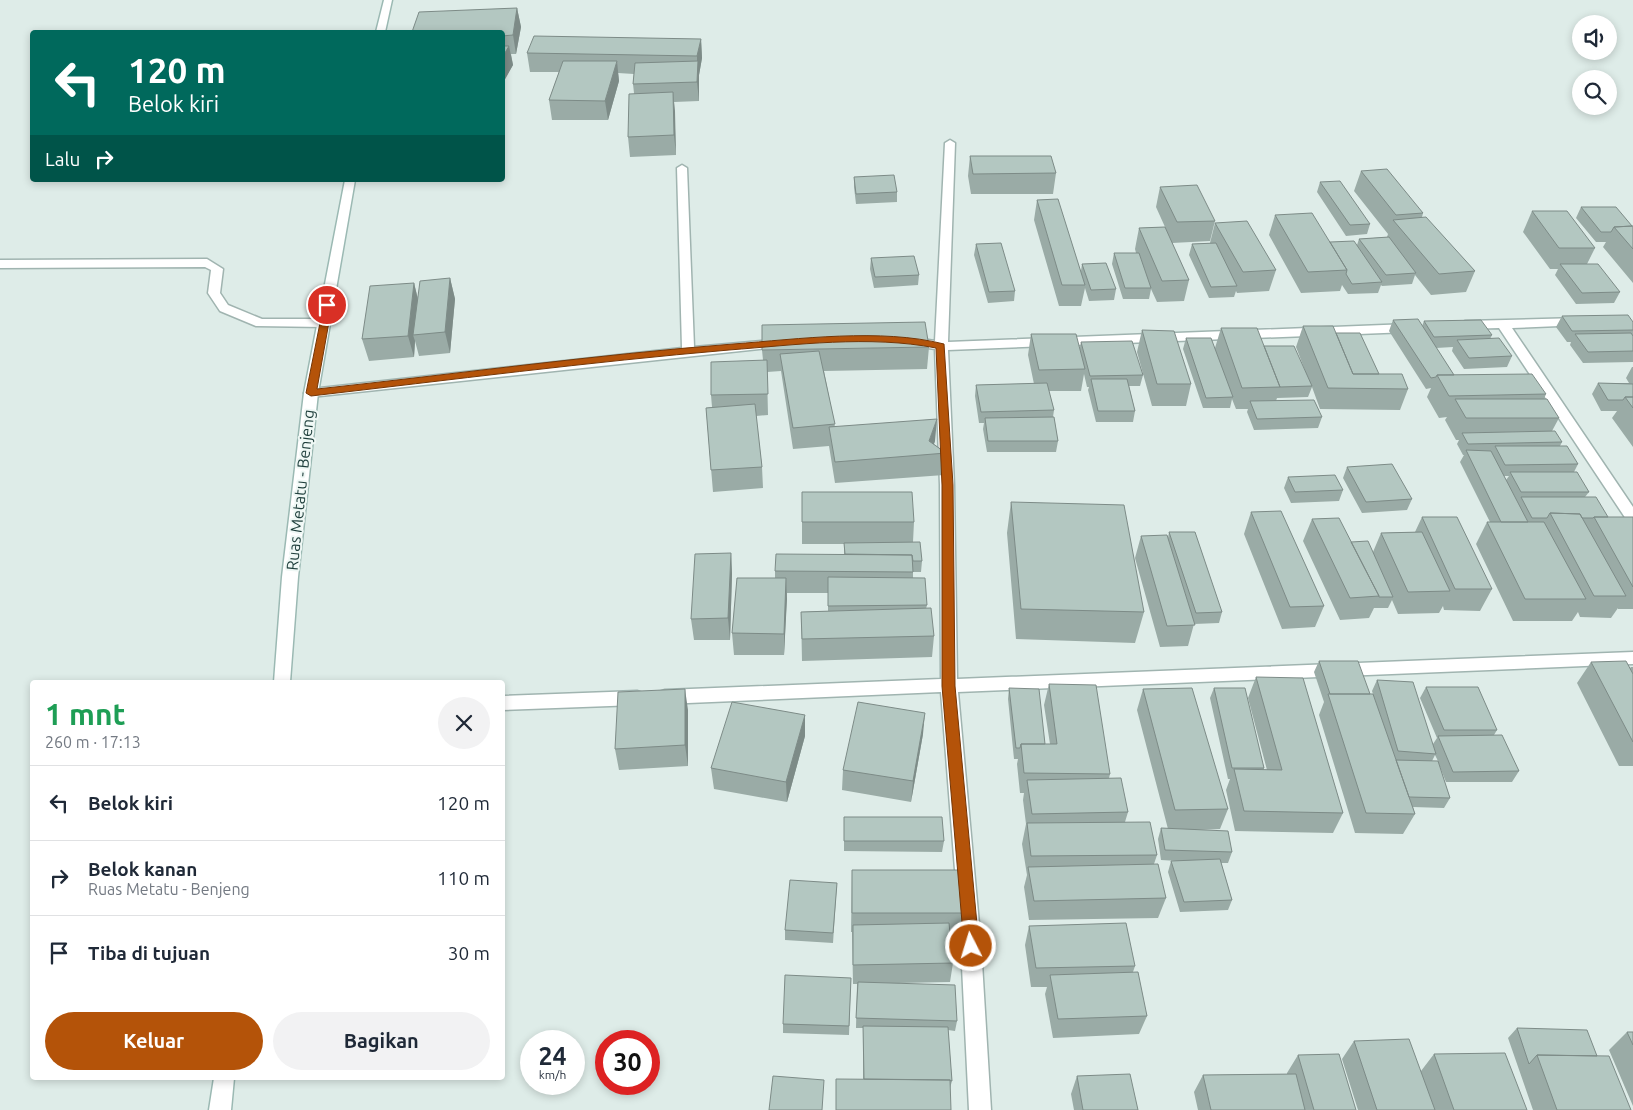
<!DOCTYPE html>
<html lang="id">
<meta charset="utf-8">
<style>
:root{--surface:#fff;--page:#f2f2f3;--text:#1f2937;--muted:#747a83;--line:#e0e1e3;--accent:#b45309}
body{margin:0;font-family:Ubuntu,sans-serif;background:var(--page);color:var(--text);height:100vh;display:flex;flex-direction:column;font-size:19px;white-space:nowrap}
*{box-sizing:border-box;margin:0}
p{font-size:16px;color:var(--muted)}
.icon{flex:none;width:28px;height:28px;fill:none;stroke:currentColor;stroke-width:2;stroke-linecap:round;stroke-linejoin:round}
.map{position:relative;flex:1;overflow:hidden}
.sheet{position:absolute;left:30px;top:680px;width:475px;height:400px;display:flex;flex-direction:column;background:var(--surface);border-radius:5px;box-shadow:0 2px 8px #0003}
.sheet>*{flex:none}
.banner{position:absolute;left:30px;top:30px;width:475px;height:152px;border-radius:5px;box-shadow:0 2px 8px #0003;background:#00695c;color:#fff;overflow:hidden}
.tools{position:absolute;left:1572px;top:15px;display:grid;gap:10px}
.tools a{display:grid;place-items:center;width:45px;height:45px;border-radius:50%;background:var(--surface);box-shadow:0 2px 8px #0003;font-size:25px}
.speed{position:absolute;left:520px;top:1030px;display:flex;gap:10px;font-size:25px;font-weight:700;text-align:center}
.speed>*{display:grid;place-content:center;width:65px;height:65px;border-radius:50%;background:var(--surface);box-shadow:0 2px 8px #0003;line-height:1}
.speed small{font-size:12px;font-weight:400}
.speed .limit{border:8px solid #d22;background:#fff;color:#111}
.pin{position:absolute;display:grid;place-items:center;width:42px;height:42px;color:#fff;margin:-21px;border:2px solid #fff;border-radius:50%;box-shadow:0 1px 5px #0007}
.me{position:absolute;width:55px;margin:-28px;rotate:355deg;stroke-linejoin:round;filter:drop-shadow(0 0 4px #0008)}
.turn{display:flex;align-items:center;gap:18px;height:105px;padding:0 15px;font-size:22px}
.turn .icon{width:65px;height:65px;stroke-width:2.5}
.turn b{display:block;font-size:35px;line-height:42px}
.then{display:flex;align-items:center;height:48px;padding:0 15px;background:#0003;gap:10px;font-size:19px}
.round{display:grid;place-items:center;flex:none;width:52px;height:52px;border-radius:26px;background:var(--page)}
.headline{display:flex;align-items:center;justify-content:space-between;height:85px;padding:0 15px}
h1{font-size:30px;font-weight:700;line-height:38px;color:#1e9e55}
.action{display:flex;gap:10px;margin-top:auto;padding:10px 15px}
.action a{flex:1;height:58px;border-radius:30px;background:var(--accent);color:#fff;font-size:20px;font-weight:700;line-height:58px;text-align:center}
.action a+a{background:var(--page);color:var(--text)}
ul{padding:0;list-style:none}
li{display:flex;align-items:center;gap:15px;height:75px;padding:0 15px;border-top:1px solid var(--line)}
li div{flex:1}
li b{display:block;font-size:19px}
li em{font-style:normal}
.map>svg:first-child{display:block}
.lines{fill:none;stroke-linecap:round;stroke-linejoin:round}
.service-casing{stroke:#a0b4b0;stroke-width:3}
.minor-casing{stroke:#a0b4b0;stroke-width:3}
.secondary-casing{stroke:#9bb9b3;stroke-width:3}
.service{fill:#fff;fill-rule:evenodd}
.minor{fill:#fff;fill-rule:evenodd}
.secondary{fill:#fff;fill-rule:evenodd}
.wall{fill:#9aaba6;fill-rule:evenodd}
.shaded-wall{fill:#7d8b87}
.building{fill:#b3c7c1;stroke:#7d8b87}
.route{fill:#b45309;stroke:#753606}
.labels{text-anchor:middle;stroke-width:4;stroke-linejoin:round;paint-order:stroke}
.street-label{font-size:16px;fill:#1d3d3a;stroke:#eff8f5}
</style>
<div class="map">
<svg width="1633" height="1110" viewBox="0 0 1633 1110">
<rect width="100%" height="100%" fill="#deece8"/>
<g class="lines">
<defs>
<path id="service" d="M207,259L223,269L220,293L228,305L262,319H324L330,323L324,327L256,326L220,311L208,293L211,270L205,267L0,268V260Z"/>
<path id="minor" d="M950,140L955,143L948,342L1409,324L1415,328L1409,332L948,350L954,485L957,679L1633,652V664L958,692L981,946L991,1110H969L961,946L941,692L665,704L659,702L657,697L659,692L665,690L941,679L940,485L935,349L908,345L902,341L908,337L935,341L945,143Z
M682,165L687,168L694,347L783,339L787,340L789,343L787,346L311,397L304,393L311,389L682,348L677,168Z
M1579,318L1585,322L1583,325L1512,328L1633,507V523L1628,522L1499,328L1465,329L1459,325L1465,321Z
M637,691L643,693L645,698L643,703L637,705L502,710V696Z"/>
<path id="secondary" d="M384,0H392L385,32H376Z
M345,180H355L318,393L298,577L290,682H274L282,577L304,393Z
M214,1078H234L231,1110H209Z"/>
</defs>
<use href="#service" class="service-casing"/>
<use href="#minor" class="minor-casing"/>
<use href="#secondary" class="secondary-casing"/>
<use href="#service" class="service"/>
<use href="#minor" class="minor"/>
<use href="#secondary" class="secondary"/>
</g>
<path class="wall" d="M517,8L521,27L516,54H511L513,65L502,83V32Z
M701,39L702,58L699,75V101L674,102L676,155L630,157L628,137L634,93L633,84L634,74L618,73L619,81L608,120H552L549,100L559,72H530L527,53Z
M970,156L1056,173L1053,194H971L968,176Z
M1361,171L1423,213L1422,217L1475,271L1466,292L1431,295L1415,275L1412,284L1382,286L1381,285L1378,293L1348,294L1342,285L1340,291L1301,293L1269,235L1275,215L1330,242L1357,245L1359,239L1387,237L1388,234L1354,191Z
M854,177L897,192V202L856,204L854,187Z
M1320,182L1370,224L1367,234L1346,236L1317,192Z
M1160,187L1215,221L1210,241L1172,243L1189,280L1184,301L1157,302L1151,289L1149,299H1123L1112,264L1114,253H1136L1135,249L1139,228L1165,227L1156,207Z
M1037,200L1081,271L1082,264L1116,289L1114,300L1089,301L1085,288L1081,306H1059L1034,220Z
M1581,207L1633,226V283L1603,247L1606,242H1596L1576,218Z
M1532,211L1595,248L1587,264L1620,292L1614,303L1576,304L1555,275L1558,269H1550L1523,232Z
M1215,223L1276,270L1269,291L1237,293L1236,291L1234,297L1209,298L1189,255L1192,244L1210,243Z
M976,244L1015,291L1014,301L988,303L974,255Z
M871,258L919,275L918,285L874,288L870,269Z
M450,278L455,299L450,353L419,356L415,341L414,357L369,361L362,339L414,283L418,299Z
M1562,316L1633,322V362L1583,363L1570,345L1571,342H1567L1556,327Z
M1393,320L1422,326L1424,321L1492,335L1490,339L1512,356L1507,367L1464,369L1452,351L1453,347L1436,348L1454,375L1546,394L1544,399L1559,418L1552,431L1562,442L1560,446L1578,464L1574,472L1589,492L1585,497L1608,517H1633V609H1618V608L1611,618L1580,617L1578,612L1572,621H1513L1476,544L1487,522H1490L1460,462L1464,455H1463L1457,444L1459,440H1456L1445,420L1447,417L1439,418L1427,397L1431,388L1426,389L1389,331ZM1504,476H1509L1506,480Z
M1303,326L1336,333L1379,374L1408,389L1400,410L1320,409L1312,387L1308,397L1277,398L1276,401L1322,417L1318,428L1254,430L1247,412L1248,409H1236L1232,399L1230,408H1203L1183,349L1186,338L1215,348L1221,328L1264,346L1306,373L1296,347Z
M1142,330L1191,384L1186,406H1152L1137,352Z
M1031,334L1080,347L1081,342L1143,375L1140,386H1129L1135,411L1133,422H1096L1088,390L1089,387H1087L1084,374L1081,391H1049L1054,410L1053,417L1058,441L1056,452H987L983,429L984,423H979L975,396L976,385L1034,384L1028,355Z
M929,347L927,369L824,371L835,427L935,441L934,444L946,453L944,475L835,483L829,446L793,449L781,371L767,372L768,415L756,416L762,467L763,488L713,492L706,408L712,407L711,395L763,360L762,350Z
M1632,367H1633V447L1612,418L1617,411H1601L1592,394L1598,383H1629L1626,378Z
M1347,467L1412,499L1407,510L1362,513L1343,478Z
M1288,477L1343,490L1339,501L1291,503L1284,488Z
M1011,502L1144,612L1135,643L1016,639L1007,533Z
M1251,512L1324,606L1315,627L1282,629L1244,534Z
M1422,517L1492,589L1480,611L1444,610L1443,606L1439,613L1398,614L1392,600L1388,608H1374L1369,618L1340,620L1303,541L1312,519L1351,542L1373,552L1381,533L1415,532Z
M802,522H914L913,542L922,561L921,572H913V578L927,605L926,609L934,636L932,657L802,661L801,612L828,611V593H787L784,655H734L732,633L775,578V571L844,554V544H802Z
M1169,532L1222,612L1219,623L1194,624L1188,646L1160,647L1135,558L1141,536L1168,538Z
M731,553L732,574L730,640H694L691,619Z
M1319,661L1370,694H1373L1372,691L1377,680L1433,744L1437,738L1420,698L1426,687L1497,730L1494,735L1519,771L1512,782H1446L1438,762L1450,798L1444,808L1413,807L1415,814L1403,834L1355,833L1319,715L1324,702L1314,672ZM1435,755L1438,761H1432Z
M1591,662L1630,668L1631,667H1633V766H1619L1577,683Z
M1256,677L1343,813L1333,833L1235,831L1226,790L1230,779H1228L1210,698L1214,688L1264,768V770H1267L1248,698Z
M1049,684L1110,774L1109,778L1128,812L1125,822L1157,855L1154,864L1166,898L1158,918L1029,920L1024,887L1027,875L1022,844L1026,824L1023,800L1024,793H1020L1017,764L1018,759H1014L1008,699L1009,688L1045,744H1050L1044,705Z
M1143,689L1228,809L1220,829L1195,830L1232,852L1228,863H1221L1232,900L1228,910L1180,912L1168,872L1171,861H1178L1161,860L1158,839L1161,828L1168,829L1137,710Z
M688,710V766L619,770L615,749Z
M805,715V736L787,802L714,789L711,768Z
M923,734L911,802L842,790L843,770Z
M844,817L944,841L942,852L844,851Z
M852,870L967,913L964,933H950L953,963L950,982L899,983L957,1021L955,1031L948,1030L952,1081L950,1088L863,1079V1028H856L857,984H853L852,932H851Z
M837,883L833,943L785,940V930Z
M1029,926L1135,966L1133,972L1147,1016L1139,1034L1053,1038L1045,994L1047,987H1031L1025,945Z
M851,978L849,1035L783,1033V1024Z
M1517,1028L1597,1056L1631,1110H1533L1508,1038Z
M1627,1032H1633V1106L1609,1050Z
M1354,1041L1421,1071L1434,1054L1527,1110H1358L1342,1059Z
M1298,1055L1356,1110H1198L1194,1092L1203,1075L1287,1074V1073Z
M1077,1076L1138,1110H1074L1071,1094Z"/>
<path class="shaded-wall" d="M517,8L521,27L516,54L513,35Z
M701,39L702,58L699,75V101L697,82V56Z
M509,46L513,65L503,83L502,58Z
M617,61L619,81L608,120L605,101Z
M673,92L675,111L676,155L674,135Z
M450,278L455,299L450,353L445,332Z
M414,283L419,304L413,335L415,341L414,357L408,336Z
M937,419L935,441L930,454L929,441Z
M731,553L732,574L730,640L728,618Z
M786,578L787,599L784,655V634Z
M685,689L688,710V766L685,745Z
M925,713L923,734L911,802L913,781Z
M805,715V736L787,802L786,782Z"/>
<path class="building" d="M517,8L513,35L502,36V32H412L419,12Z
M534,36L701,39L697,56L527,53Z
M502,46H509L502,58Z
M563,61H617L605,101L549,100Z
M698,61L697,82L633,84L635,63Z
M673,92L674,135L628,137L629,94Z
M970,156H1051L1056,173L973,174Z
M1387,169L1423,213L1396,215L1361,171Z
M894,175L897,192L856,194L854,177Z
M1340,181L1370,224L1350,225L1320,182Z
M1197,185L1215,221L1177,222L1160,187Z
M1058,199L1085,285H1062L1037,200Z
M1581,207H1616L1632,226L1614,227L1611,232H1601Z
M1532,211H1567L1595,248H1559Z
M1312,213L1347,270L1308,272L1275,215Z
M1426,217L1475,271L1439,274L1393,220Z
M1247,221L1276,270L1243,272L1215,223Z
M1633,226V249L1614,227Z
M1165,227L1189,280L1162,281L1139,228Z
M1389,237L1416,273L1386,275L1359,239Z
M1354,241L1382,282L1352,284L1346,274L1347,270L1330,242Z
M1001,243L1015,291L989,292L976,244Z
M1216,243L1237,286L1211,287L1192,244Z
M1114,253H1139L1151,288H1125Z
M914,256L919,275L875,277L871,258Z
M1106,263L1116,289L1091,290L1082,264Z
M1560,264H1598L1620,292L1582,293Z
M450,278L445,332L413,335L420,281Z
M414,283L408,336L362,339L370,286Z
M1628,315L1633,322V330L1572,331L1562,316Z
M1418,319L1454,375H1437L1436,377L1431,378L1393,320Z
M1481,320L1492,335L1434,337L1424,321Z
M925,322L929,347L762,350V325Z
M1303,326H1333L1353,374H1402L1408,389L1328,388Z
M1221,328H1257L1280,387L1242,388Z
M1142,330L1174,331L1191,384H1157Z
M1336,333H1360L1379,374H1353Z
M1631,333L1633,336V351L1588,352L1575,334Z
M1031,334H1076L1085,369L1039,370Z
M1186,338H1211L1233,397L1206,398Z
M1499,338L1512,356L1469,358L1457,340Z
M1132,341L1143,375L1090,376L1081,342Z
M1264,346H1294L1312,386L1280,387Z
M819,351L835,424L793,428L780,354Z
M767,360L768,394L711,395V362Z
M1532,374L1546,394L1449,396L1437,375Z
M1091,379H1127L1135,411H1098Z
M1047,383L1054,410L981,412L976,385Z
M1598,383L1633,384V397H1625L1623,400H1608Z
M1625,397H1633V408Z
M1455,399H1547L1559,418H1466Z
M1314,400L1322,417L1257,419L1250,401Z
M755,404L762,467L711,470L706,408Z
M1054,417L1058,441H988L985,418Z
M937,419L929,441L946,453L835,462L829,427Z
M1555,431L1562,442L1468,444L1462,433Z
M1495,446H1567L1578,464L1505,465Z
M1466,450L1491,451L1528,522H1501Z
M1392,464L1412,499L1366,502L1347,467Z
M1510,472H1577L1589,492H1521Z
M1335,475L1343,490L1295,492L1288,477Z
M802,492H912L914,522H802Z
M1521,497H1596L1608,517H1594L1593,518H1582L1580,514L1550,513L1547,518H1532Z
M1011,502L1124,505L1144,612L1021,609Z
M1281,511L1324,606L1290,607L1251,512Z
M1550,513L1580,514L1626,596H1594Z
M1422,517H1457L1492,589H1455Z
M1594,517H1633V587Z
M1339,518L1379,596L1350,598L1312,519Z
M1487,522H1544L1586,599H1525Z
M1169,532H1195L1222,612L1196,613Z
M1422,532L1450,591L1408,592L1381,533Z
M1167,535L1195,625L1167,626L1141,536Z
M1368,541L1393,597H1379V596L1351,542Z
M920,542L922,561H913L912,555L845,554L844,543Z
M731,553L728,618L691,619L695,554Z
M776,554L912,555L913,572L775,571Z
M828,577L925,578L927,605L828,606Z
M737,578H786L784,634L732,633Z
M931,608L934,636L802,639L801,612Z
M1319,661H1358L1370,694H1330Z
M1626,661L1633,674V742L1591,662Z
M1256,677L1303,678L1343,813L1244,811L1234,769L1282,770Z
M1377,680L1413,682L1436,754L1398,751Z
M1049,684L1096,685L1110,774L1024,773L1021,744H1057Z
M1426,687H1478L1497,730H1444Z
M1009,688L1039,689L1045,744H1021L1020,748H1016Z
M1192,688L1228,809L1175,810L1143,689Z
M1214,688H1245L1264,768H1232Z
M685,689V745L615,749L618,692Z
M1328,694H1373L1415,814L1366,813Z
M732,702L805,715L786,782L711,768Z
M858,702L925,713L913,781L843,770Z
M1502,735L1519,771L1453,772L1438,736Z
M1396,760L1438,761L1450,798L1409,797Z
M1121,778L1128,812L1032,814L1027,780Z
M844,817H942L944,841H844Z
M1150,822L1157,855L1031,856L1027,823Z
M1161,828L1228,831L1232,852L1165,850Z
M1220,859L1232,900L1184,902L1171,861Z
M1158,864L1166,898L1034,901L1028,867Z
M852,870H964L967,913H852Z
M790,880L837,883L833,933L785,930Z
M949,923L953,963L853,965V925Z
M1126,923L1135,966L1036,968L1029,926Z
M1138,972L1147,1016L1058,1019L1050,975Z
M785,975L851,978L849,1026L783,1024Z
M858,982L955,985L957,1021L856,1018Z
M863,1026L948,1027L952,1081L950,1080L864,1079Z
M1517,1028L1587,1030L1597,1056L1537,1055L1529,1064Z
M1627,1032H1633V1045Z
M1409,1039L1435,1110H1377L1354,1041Z
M1505,1053L1527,1110H1454L1434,1054Z
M1339,1054L1356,1110H1314L1298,1055Z
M1537,1055L1609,1056L1631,1110H1557Z
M1130,1074L1138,1110H1083L1077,1076Z
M1296,1074L1305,1110H1211L1203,1075Z
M773,1076L824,1080L822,1110H769Z
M836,1079L950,1080L951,1110H836Z"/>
<path class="route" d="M324,303L332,305L317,389C456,374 594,355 733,344C799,339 881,328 944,344L953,485L955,686L979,946L976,951L971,953L966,951L964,946L942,686V485L936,348C870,335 795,345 729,350C589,362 450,380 311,396L306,393Z"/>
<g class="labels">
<g class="street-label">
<text transform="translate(300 490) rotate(-84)" y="6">Ruas Metatu - Benjeng</text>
</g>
</g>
</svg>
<div class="tools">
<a><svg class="icon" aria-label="sound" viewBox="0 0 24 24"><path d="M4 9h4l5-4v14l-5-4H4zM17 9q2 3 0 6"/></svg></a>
<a><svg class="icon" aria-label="search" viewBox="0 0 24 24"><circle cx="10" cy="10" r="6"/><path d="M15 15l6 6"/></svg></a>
</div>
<div class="speed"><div>24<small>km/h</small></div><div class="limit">30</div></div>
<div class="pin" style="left:327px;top:305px;background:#d93025"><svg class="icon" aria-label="arrive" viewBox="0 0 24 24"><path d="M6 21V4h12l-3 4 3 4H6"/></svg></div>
<svg class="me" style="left:971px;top:946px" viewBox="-20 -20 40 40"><circle r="17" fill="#b45309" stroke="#fff" stroke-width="3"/><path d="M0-11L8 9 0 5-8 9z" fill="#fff"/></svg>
<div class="banner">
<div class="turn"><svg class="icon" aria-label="left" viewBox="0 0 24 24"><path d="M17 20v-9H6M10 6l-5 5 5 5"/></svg><div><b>120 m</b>Belok kiri</div></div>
<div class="then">Lalu<svg class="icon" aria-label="right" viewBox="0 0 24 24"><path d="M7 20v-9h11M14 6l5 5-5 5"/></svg></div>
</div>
<section class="sheet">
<div class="headline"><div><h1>1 mnt</h1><p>260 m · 17:13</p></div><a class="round"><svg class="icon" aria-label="close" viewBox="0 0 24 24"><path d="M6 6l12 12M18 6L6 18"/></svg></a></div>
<ul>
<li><svg class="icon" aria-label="left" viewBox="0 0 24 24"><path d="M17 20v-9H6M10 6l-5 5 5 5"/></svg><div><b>Belok kiri</b></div><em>120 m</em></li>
<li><svg class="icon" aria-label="right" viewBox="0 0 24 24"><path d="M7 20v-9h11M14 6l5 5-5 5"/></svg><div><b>Belok kanan</b><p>Ruas Metatu - Benjeng</p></div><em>110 m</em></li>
<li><svg class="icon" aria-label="arrive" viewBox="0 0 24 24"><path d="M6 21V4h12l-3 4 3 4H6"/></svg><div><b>Tiba di tujuan</b></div><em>30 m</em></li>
</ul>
<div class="action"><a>Keluar</a><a>Bagikan</a></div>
</section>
</div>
